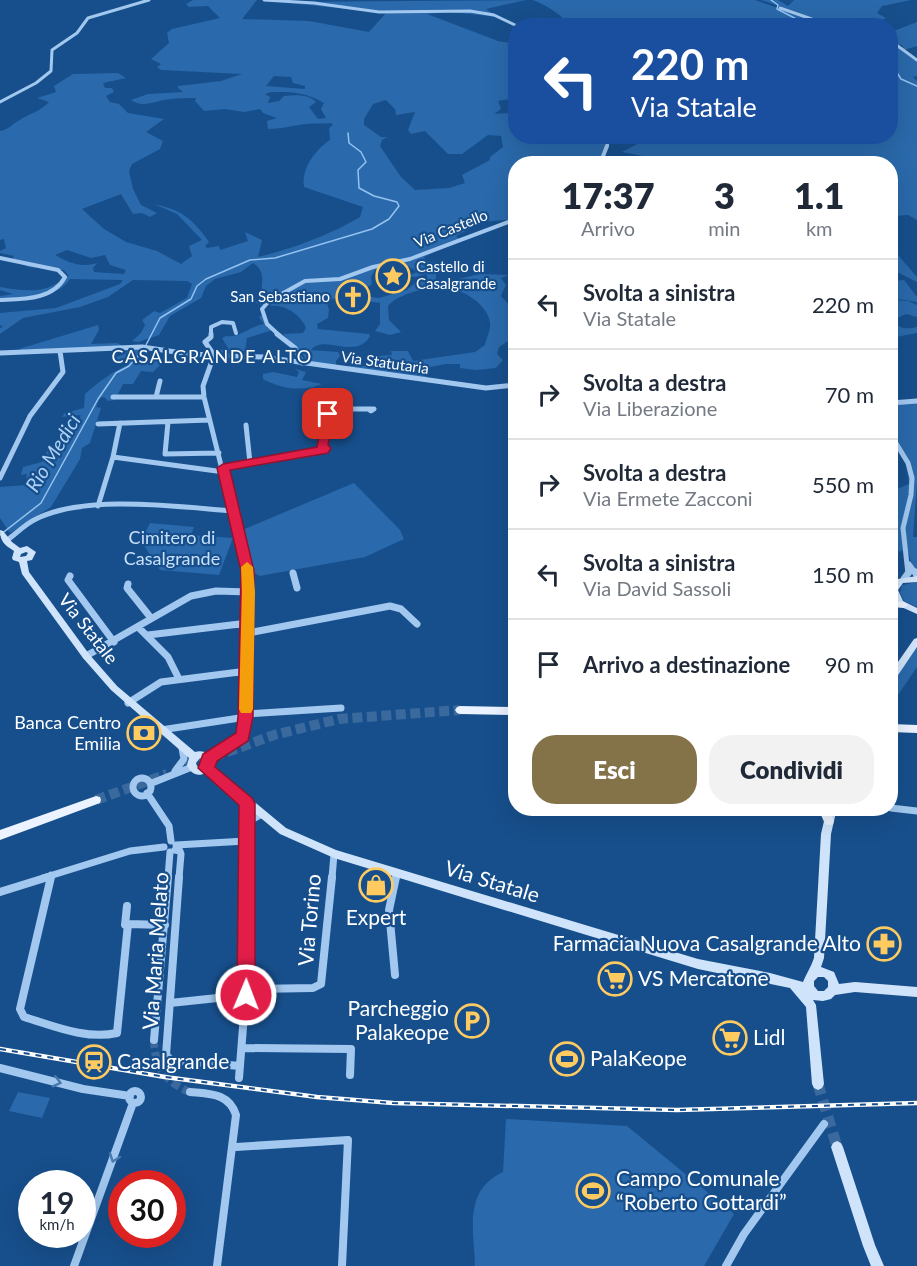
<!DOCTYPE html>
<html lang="it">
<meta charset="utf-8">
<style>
:root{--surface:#fff;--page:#f2f2f3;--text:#1f2937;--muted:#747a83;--line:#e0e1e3;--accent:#847249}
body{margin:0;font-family:Lato,sans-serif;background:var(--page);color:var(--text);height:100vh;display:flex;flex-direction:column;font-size:22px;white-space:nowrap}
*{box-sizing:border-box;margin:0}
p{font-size:20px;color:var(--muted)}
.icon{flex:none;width:33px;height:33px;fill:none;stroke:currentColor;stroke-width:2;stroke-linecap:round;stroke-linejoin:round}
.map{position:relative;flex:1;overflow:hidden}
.details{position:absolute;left:508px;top:156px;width:390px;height:660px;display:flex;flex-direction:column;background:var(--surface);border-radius:24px;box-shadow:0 6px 24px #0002}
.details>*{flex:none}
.top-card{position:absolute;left:508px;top:18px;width:390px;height:126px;border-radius:24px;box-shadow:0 6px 24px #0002;background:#1a4fa0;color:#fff;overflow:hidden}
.speed{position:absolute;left:18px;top:1170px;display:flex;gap:12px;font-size:30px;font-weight:700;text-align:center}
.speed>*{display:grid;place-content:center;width:78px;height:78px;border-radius:50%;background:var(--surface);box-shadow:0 6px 24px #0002;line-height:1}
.speed small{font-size:15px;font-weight:400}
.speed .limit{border:9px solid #d22;background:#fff;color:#111}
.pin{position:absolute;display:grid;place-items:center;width:51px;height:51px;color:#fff;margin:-26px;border-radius:12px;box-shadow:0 3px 9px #0006}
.me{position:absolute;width:66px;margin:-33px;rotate:1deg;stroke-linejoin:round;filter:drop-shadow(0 0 4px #0008)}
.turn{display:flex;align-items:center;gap:21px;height:126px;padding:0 24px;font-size:27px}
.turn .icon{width:78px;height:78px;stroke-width:2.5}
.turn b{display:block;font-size:42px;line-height:51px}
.eta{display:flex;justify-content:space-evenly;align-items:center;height:102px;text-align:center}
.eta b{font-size:36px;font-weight:800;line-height:42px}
.action{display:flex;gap:12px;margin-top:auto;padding:12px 24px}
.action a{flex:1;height:69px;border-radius:24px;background:var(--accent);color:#fff;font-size:24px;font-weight:800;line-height:69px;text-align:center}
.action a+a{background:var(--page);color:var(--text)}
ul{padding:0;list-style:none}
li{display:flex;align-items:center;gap:18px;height:90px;padding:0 24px;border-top:2px solid var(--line)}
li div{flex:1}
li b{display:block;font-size:22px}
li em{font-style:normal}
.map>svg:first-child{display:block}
.green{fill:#2a69ab;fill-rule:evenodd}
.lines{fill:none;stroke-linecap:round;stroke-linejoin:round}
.stream{stroke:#94c3f1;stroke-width:1.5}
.street-tunnel{stroke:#3a699d;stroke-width:8;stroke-dasharray:8 4;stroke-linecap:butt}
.secondary-tunnel{stroke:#3a699d;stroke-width:11;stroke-dasharray:11 6;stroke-linecap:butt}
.primary-tunnel{stroke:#3a699d;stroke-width:10;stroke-dasharray:10 4.5;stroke-linecap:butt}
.street-far4{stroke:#a2c8ef;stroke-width:3}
.street-far3{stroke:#a2c8ef;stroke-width:4}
.street-far2{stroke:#a2c8ef;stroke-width:5}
.street-far1{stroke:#a2c8ef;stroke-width:7}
.street{stroke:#a2c8ef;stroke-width:8}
.secondary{fill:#cfe4fa;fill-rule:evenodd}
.primary{fill:#eaf3ff;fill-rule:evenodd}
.rail-casing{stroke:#fff;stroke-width:4.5}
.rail{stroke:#174f8c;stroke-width:2;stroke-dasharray:6;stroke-linecap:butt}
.oneway{stroke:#4879af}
.route{fill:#e11d48;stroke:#92132f;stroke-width:1.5}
.slow{fill:#f59e0b}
.labels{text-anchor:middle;stroke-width:4.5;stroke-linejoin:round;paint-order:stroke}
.far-street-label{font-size:15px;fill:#fff;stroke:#174f8c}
.far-poi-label{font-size:15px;fill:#fff;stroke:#174f8c;text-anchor:start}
.far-quarter-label{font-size:18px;letter-spacing:1.5px;fill:#fff;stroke:#174f8c}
.park-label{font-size:18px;fill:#c8e1fb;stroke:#174f8c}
.street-label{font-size:18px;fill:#fff;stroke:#174f8c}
.poi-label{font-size:18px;fill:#fff;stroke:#174f8c;text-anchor:end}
.water-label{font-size:20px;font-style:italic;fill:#aed2f6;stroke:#174f8c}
.near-street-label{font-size:21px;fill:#fff;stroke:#174f8c}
.near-poi-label{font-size:21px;fill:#fff;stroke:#174f8c;text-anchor:start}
</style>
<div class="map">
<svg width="917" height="1266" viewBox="0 0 917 1266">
<rect width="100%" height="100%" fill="#174f8c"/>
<path class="green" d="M193,0H257L242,19L309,21L369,32L386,13L278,2L526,0L486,9L497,17L451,12L427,14L498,41L516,44V98L498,101L501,109L494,114L510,113L516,110V136L611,137L599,163L516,164V219L482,222L456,236L460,240L424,257L426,261L437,263L439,270L436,273V280L431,283L433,285L480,274L509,275L501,278L506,285L501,296L512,308L516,336L499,347L497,354L503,360L496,368L476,370L460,368V364H445L426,368L423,375L428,377L427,379L345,368L354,364L362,366L379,365L378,356L392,355L391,351H408L413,361L475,352L485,345C486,339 491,330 490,323C488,304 462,289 445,287C430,286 397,294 388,306L389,320L401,332L390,335L375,331L380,324V303L354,299L362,296L379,298L407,290L416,282L428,278L426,274L416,277L408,276L417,272L408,266C397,268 386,267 375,270L371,277L372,284C356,297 337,292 327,304L329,309L328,318L317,324L318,329L369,334L370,336C356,361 324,333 311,350L338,352L340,356L336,361V366L306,362L304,356L283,334L303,333L306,328C301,315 285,304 271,306L268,299L261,305L255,302L261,300C260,287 268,272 253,263L241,272L215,279L206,286L201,298L170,316L159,335L138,342L132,341L141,333L145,325L142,320L154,311L160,313L187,298L192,284L187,281L133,280L108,297L80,307L23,318L0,334V328L3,327L0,325V313L56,308L120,284L123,280L70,279C57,299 21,300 0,302V296L13,294L0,290V287C19,290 40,294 57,283C62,280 62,277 69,276L64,270L28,267L22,264L27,262L12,259L14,256L0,253V251L6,248L4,239L0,240V131C8,130 11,125 18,121C30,113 38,113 49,102L37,98L56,92L54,86L73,74L118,73L126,78L103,83L105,88H112L114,92L106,96L110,102L119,104L128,113L164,119L146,132L163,141L160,149L132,164L129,171L133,189L141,205L157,213L150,217L142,213L133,214L121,194L82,209L104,229L126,242L157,251L181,264L192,256L189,246L202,240L177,214L154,204C182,210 193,219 209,242L205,246L207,248L219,246L220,250L248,241L245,232L262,240L258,257C289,250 332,234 360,217L363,207L304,187C301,169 315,150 330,140L329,128L333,125L331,123C323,124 315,123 307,124C293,125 283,129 268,129L267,121L277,118L263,113L260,109L244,112L225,109L204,111L195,101L196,98C188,98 179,98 171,99C157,100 143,109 131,100L148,94L183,92L178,88V86L221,81L242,74L161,70L157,67L161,64L151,59L169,43L167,33L172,29L220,18L208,6L189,7L186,4ZM274,76L291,77L293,83L305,86V89L266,86ZM271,92C293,92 305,92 324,103L321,109L326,118L318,119L309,107L316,102C308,94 295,95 284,96L279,101L268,103L270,97L265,94ZM386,100L395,109L396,115L415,112L408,130L411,134L425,131L448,154H462L488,135L501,136L503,147L490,157V160L462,175L465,183L449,188L415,190L401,177L380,146L382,140L387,137H381L364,125V119L373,104ZM67,250L91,258L105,255L110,265L126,270L124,274L94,272L93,268L97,263C81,268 69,263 55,255Z
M533,0H755L826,25H564L567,22C557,12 546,5 533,0Z
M761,0H778L788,6L794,0H911L882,6L877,13L886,18L875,24L881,26L835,25Z
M917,22V46L904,50L903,46L891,40V32Z
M891,43C901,46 906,56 917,61V76L913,77L917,81V220L908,215L891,216V164H685L622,152L651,137H724L756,143L760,141L751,137L781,142L811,137L891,136V72L897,73L891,70Z
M891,247L917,277V282L899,273L891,274Z
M904,280L917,297V302L891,298V281Z
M891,300L908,301L917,305V317L906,314L895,319C896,330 908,329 917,327V333L896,337L891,330Z
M262,315L273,330L247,338L245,351L220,353L216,351L228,348L222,338L226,336C241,338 250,326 264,324L259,317Z
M98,325L99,330L91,344L117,343L126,347L22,351L19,349Z
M128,349L151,350L146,352L143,357L164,361L153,372L141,371L133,384H123L115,400L108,401L104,397L100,398L96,407L101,408L90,443L82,448L80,459L51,507L10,533L0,518V487L26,485L29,479H26L27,474L21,475L23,467L42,462L50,445L68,444L81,415L62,417L65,413L84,408L85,394C98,382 112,372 128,365L125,360L114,363L113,358L125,354Z
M295,369L306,372L302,380L322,384C303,392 281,389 263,379V374L273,372L297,377L299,372Z
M917,402V483L913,537H917V571L912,565L907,548L899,552C894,537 883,502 896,490C900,487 905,486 909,484L906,461L891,440V403Z
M354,483L400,530L404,539L365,557L265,575L260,576L252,572L242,530Z
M150,523L194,527L191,535L233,538L219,575L160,570L141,541Z
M917,582V607L904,601L900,593L902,585Z
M917,647V667L891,705V683Z
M18,1092L50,1098L42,1118L9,1111Z
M506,1119L627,1126L734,1214L704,1266H475C474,1229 463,1191 503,1172Z"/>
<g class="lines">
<path class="stream" d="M771,0L778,5L777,9L810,26
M891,70L896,71L901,79L917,86
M146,345L160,318L191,299L197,286L206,279L250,260L275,258L372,229L389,219L399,206L397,202L374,196L359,188L358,170L366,162L361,152L349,143L348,133
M0,535L41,503L98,399L116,373L129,366L144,349"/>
<path class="street-tunnel" d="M154,1040C154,1065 166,1083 190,1092"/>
<path class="secondary-tunnel" d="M818,1084L837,1147"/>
<path class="primary-tunnel" d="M186,767L274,735L339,719L460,710
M96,800L167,774"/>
<path class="street-far4" d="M264,0L314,3L379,12L470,11L494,15L517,26
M780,8L832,26
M891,41L917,60
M0,102L36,83L51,71L52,50L77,33L88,18L149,0
M606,148L611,136"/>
<path class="street-far3" d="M600,164L607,146
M0,258L58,270L65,277C53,300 23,299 0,300
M211,335V327L222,322L233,323L236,333
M279,335L267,324L262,309L269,301L305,281L340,279L373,267L410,259L516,219"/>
<path class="street-far2" d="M211,334V337L205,342L214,355L203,386L204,397L248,574
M277,334L295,348L302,363
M0,353L142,347L189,354L263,357L486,388L516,385
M113,397H204
M156,397L160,381
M891,403L917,401
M368,409H374L371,411Z
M168,422L165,454L219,453
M98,424L209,420
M246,425L250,463
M891,435L908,463L912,478L911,495L903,528L908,574
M322,447L330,409H368
M113,457L224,472
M223,468L318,450
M0,478L30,416L63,372L60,351
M98,506L113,457L120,423
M6,541C16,534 25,524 36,519C85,494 179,507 234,511
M909,564L916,574"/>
<path class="street-far1" d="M915,572L917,575
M293,573L297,588
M70,576L68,580L114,642
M904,579L909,572
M128,584L127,588L151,618
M138,627L168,657L179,679
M248,633L390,606L401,609L417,624
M148,635L248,623
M86,656L191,596L216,591L249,592
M128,703L161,682L247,671
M246,714L341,708
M161,730L246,717
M209,758L243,737L246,717L248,572
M175,771L184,759L182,748
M133 787a9 9 0 1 1 18 0a9 9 0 1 1-18 0Z
M152,783L192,767
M147,793L169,826L171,841
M891,808L917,811
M246,823L262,814
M176,845L246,841
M175,850L180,851L181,854L179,878
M43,878L130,851L164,847
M50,878L51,875
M168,878L170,852
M247,878V803
M332,878L334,854
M396,878L397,873"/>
<path class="street" d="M51,877L20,1009L24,1017C54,1026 86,1040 117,1033L128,924L125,925L127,906
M179,877L166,1055L171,1060L240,1066
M0,892L48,877
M128,924L165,925
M395,975L389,910L396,877
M246,989L313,988L321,984L332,877
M170,1003L246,995
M154,1040L168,877
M242,1048L351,1049L350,1075
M0,1068L83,1089L130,1096
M239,1078L246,989L247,877
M129 1097a6 6 0 1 1 12 0a6 6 0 1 1-12 0Z
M190,1092C210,1094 229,1093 236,1115L217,1266
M236,1147L348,1140L342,1266
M74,1266L133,1103
M726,1266L744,1234L824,1124"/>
<path class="secondary" d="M0,530L3,531L12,542L20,548L27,546L36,552L32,560L27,561L29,572L89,654L117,686L195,752C205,749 215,756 212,767L286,828L336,850L698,959L770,973L803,982C806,974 811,967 814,958L821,834L827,808H837L831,834L824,958L821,967L834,972L839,984L855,982L917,987V997L855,992L835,995L831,999L823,1001L813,1000L816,1005L824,1084L822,1088L818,1090L814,1088L812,1084L806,1007L790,988L698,969L334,858L280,834L206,773C197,777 191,774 187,765L189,758L111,690L83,658L22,574L19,562L13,560L12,558L14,551C5,545 0,542 0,530ZM26,552L28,553L26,556L20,557L21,554ZM200,758L203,760V765L200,768L197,766L196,763ZM818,977H824L828,981V987L824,991H818L814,986V981Z
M917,576V582L903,583L898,590L903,601L917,608V614L897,605C890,592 889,591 898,579Z
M917,638V647L894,681L891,682V672L914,639Z
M837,1141L841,1143L843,1147L875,1245L884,1266H871L863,1246L831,1147L833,1143Z"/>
<path class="primary" d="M891,601L904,602L908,605L904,608L891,607Z
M460,706L516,707V715L460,714L457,713L455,710L457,707Z
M891,724L917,725V733L891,732Z
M96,796L100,797L101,800L100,803L0,840V830Z
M818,808H828L834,821L833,824L829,825L825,824Z"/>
<defs>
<path id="rail" d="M0,1049L165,1077L317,1097L393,1103L677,1110L917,1103"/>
</defs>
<use href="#rail" class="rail-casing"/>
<use href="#rail" class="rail"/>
</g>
<defs><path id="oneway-chevron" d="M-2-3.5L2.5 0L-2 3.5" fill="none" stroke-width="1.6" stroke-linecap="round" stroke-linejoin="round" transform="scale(1.5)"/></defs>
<g class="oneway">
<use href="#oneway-chevron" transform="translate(57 1082) rotate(14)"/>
<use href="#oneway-chevron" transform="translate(114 1158) rotate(110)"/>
</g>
<path class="route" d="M328,410L334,414L328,445L331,448L328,453L230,470L254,571L253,717L248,741L217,761L215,767L252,798L255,803V995L252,1001L246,1004L239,1001L237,995L239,805L198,768L203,754L236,733L238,717L241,571L217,468L223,464L317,447L323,414Z"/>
<path class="slow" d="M247,562L253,567L255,592L253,709L251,713H241L239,709L242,592L241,567Z"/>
<defs>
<symbol id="sight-ring" viewBox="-11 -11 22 22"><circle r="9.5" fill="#174f8c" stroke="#ffcb60" stroke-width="1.5"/><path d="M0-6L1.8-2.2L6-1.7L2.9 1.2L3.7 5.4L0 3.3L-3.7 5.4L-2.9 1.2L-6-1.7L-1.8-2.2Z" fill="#ffcb60"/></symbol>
<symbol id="church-ring" viewBox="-11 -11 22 22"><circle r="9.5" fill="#174f8c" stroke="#ffcb60" stroke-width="1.5"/><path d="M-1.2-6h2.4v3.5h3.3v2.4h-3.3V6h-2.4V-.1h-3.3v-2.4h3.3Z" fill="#ffcb60"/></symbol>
<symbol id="bank-ring" viewBox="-11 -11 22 22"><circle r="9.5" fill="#174f8c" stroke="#ffcb60" stroke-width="1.5"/><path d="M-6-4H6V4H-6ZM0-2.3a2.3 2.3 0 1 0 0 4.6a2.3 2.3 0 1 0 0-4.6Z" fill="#ffcb60"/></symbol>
<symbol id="shop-ring" viewBox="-11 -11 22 22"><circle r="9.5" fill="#174f8c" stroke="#ffcb60" stroke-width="1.5"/><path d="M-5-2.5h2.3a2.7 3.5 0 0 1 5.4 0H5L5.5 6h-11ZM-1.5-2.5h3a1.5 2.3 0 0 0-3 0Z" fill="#ffcb60"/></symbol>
<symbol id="pharmacy-ring" viewBox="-11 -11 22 22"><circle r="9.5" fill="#174f8c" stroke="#ffcb60" stroke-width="1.5"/><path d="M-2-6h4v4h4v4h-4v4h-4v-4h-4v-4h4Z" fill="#ffcb60"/></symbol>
<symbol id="supermarket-ring" viewBox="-11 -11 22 22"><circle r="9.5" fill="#174f8c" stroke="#ffcb60" stroke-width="1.5"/><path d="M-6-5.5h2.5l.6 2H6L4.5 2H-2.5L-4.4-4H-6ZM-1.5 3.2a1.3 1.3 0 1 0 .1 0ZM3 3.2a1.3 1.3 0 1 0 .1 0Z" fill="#ffcb60"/></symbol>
<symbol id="parking-ring" viewBox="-11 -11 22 22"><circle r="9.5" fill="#174f8c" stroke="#ffcb60" stroke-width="1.5"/><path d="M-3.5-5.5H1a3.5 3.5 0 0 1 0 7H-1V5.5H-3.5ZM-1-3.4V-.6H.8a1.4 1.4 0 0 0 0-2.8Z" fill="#ffcb60"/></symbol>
<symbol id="stadium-ring" viewBox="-11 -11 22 22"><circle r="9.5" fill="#174f8c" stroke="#ffcb60" stroke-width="1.5"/><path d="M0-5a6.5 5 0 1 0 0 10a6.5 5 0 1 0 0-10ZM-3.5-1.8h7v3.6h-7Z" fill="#ffcb60"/></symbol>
<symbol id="station-ring" viewBox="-11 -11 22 22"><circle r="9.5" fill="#174f8c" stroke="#ffcb60" stroke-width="1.5"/><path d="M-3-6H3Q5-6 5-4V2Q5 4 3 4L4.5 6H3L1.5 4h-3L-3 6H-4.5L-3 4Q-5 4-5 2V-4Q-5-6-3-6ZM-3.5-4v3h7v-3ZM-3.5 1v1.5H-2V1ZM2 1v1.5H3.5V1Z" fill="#ffcb60"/></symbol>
</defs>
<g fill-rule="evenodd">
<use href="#sight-ring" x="374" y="257" width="38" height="38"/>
<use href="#church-ring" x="334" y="278" width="38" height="38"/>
<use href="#bank-ring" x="125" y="714" width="38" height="38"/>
<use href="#shop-ring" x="357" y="866" width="38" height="38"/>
<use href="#pharmacy-ring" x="865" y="925" width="38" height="38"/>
<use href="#supermarket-ring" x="596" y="960" width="38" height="38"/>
<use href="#parking-ring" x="453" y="1002" width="38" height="38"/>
<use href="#supermarket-ring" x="711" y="1019" width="38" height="38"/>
<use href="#stadium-ring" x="548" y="1040" width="38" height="38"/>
<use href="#station-ring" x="75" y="1043" width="38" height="38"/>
<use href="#stadium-ring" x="574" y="1172" width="38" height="38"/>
</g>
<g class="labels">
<g class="far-street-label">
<text transform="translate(451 229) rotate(-22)" y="5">Via Castello</text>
<text transform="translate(385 363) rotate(8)" y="5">Via Statutaria</text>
</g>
<g class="far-poi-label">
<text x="416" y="272">Castello di<tspan x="416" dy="17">Casalgrande</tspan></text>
<text x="330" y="302" text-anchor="end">San Sebastiano</text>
</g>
<g class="far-quarter-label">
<text x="212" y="363">CASALGRANDE ALTO</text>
</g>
<g class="park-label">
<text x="172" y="544">Cimitero di<tspan x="172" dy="21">Casalgrande</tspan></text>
</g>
<g class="street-label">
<text transform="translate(88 629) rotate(52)" y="6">Via Statale</text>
</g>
<g class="poi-label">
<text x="121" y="729">Banca Centro<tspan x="121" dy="21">Emilia</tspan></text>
</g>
<g class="water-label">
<text transform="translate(53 453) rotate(-59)" y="7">Rio Medici</text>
</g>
<g class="near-street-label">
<text transform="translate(492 882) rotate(17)" y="7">Via Statale</text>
<text transform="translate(310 920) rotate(-85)" y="7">Via Torino</text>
<text transform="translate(156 951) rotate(-86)" y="7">Via Maria Melato</text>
</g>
<g class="near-poi-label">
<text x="376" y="925" text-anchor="middle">Expert</text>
<text x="861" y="951" text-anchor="end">Farmacia Nuova Casalgrande Alto</text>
<text x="638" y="986">VS Mercatone</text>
<text x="449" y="1016" text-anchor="end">Parcheggio<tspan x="449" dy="24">Palakeope</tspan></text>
<text x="753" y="1045">Lidl</text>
<text x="590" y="1066">PalaKeope</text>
<text x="117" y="1069">Casalgrande</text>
<text x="616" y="1186">Campo Comunale<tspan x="616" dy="24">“Roberto Gottardi”</tspan></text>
</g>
</g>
</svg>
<div class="speed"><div>19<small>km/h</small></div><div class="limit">30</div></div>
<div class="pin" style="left:328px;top:414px;background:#d93025"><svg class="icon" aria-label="arrive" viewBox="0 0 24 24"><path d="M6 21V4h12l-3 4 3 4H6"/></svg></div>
<svg class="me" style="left:246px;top:995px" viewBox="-20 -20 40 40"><circle r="17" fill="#e11d48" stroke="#fff" stroke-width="3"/><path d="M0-11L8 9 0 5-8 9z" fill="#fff"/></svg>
<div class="top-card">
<div class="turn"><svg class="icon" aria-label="left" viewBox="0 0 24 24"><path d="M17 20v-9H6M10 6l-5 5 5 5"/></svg><div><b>220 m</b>Via Statale</div></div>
</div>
<section class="details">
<div class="eta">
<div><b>17:37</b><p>Arrivo</p></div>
<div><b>3</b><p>min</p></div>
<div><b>1.1</b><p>km</p></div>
</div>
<ul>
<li><svg class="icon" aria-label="left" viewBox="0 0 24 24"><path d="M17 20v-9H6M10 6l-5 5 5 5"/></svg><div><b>Svolta a sinistra</b><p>Via Statale</p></div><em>220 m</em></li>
<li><svg class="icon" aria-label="right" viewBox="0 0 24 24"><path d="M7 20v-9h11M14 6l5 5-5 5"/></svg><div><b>Svolta a destra</b><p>Via Liberazione</p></div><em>70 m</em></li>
<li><svg class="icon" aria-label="right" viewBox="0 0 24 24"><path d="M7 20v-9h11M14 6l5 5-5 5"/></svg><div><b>Svolta a destra</b><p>Via Ermete Zacconi</p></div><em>550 m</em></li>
<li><svg class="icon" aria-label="left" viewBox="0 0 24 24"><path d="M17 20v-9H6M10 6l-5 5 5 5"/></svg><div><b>Svolta a sinistra</b><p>Via David Sassoli</p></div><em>150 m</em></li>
<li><svg class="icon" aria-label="arrive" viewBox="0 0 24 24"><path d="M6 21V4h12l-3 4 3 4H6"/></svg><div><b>Arrivo a destinazione</b></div><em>90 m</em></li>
</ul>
<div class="action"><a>Esci</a><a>Condividi</a></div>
</section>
</div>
